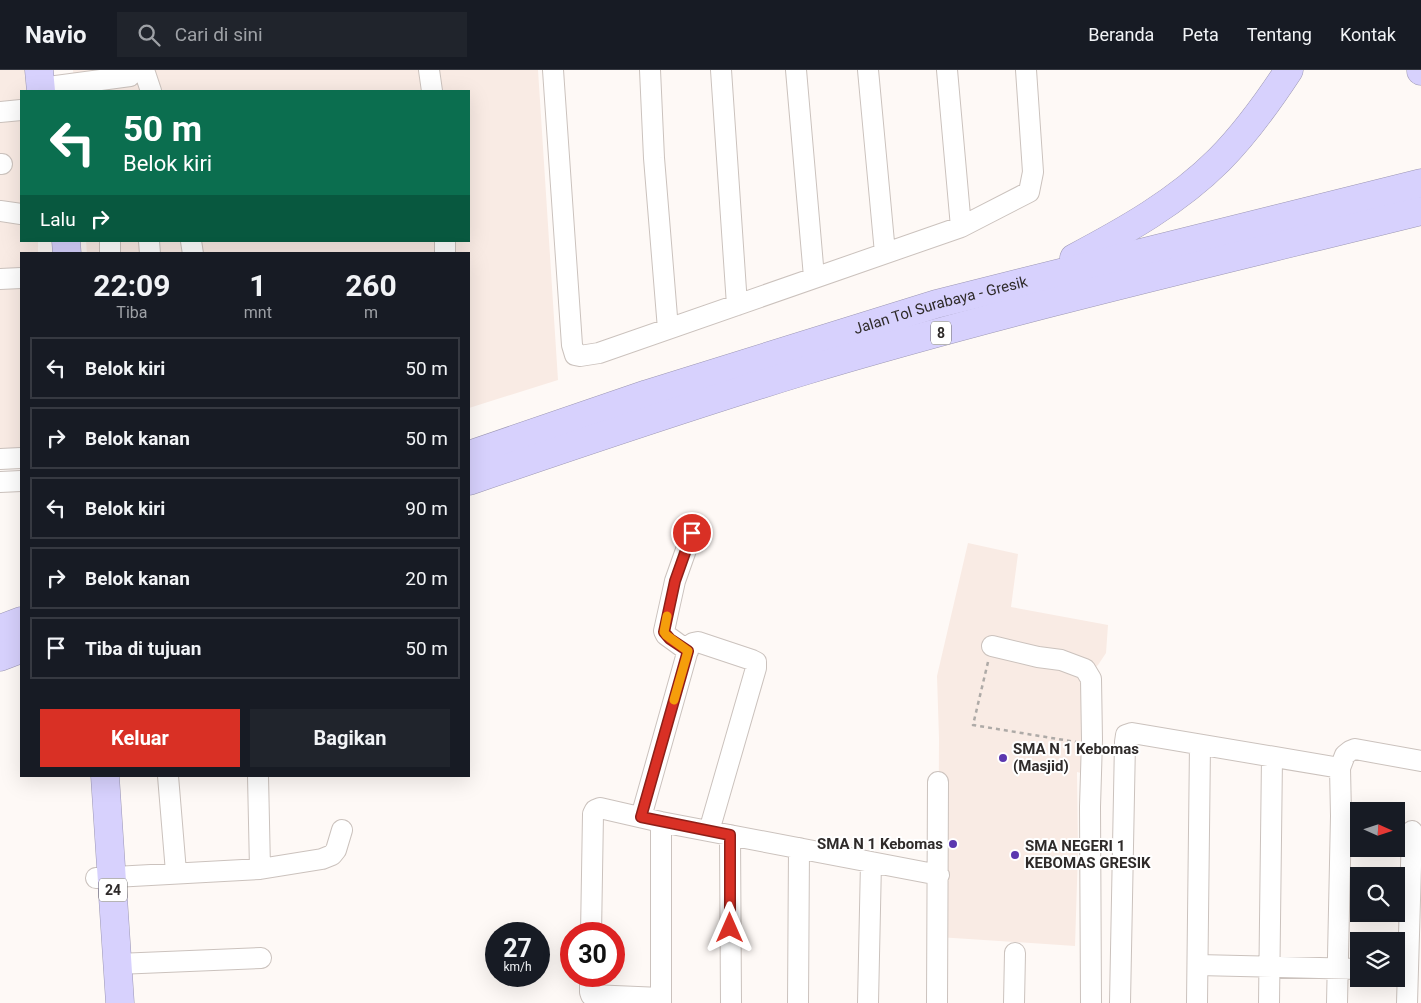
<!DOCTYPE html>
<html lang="id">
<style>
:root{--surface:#171b24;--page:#20242c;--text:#f1f3f6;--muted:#9ea1a6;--line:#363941;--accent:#d93025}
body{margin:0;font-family:Roboto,sans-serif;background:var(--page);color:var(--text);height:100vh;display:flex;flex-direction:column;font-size:19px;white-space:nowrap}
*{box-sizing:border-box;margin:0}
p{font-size:16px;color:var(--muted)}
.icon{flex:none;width:28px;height:28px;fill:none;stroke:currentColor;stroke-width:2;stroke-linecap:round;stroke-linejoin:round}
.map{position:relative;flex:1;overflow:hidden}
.panel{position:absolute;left:20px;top:182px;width:450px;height:525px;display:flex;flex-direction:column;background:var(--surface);border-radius:0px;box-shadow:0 5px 20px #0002}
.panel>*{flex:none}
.top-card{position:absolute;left:20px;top:20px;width:450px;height:152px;border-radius:0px;box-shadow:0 5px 20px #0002;background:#0b6e4f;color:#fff;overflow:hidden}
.needle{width:32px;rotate:93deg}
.tools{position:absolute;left:1350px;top:732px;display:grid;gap:10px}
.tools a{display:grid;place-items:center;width:55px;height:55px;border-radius:0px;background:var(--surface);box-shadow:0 5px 20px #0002;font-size:25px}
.speed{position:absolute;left:485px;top:852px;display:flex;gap:10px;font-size:25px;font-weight:700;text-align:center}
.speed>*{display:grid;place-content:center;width:65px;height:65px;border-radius:50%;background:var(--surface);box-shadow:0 5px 20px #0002;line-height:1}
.speed small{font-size:12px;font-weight:400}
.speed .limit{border:8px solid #d22;background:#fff;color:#111}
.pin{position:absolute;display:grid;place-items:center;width:42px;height:42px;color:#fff;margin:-21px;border:2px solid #fff;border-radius:50%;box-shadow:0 1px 5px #0007}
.me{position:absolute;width:55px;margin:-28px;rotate:0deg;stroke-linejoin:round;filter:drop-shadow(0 0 4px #0008)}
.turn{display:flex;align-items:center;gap:18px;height:105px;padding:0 20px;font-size:22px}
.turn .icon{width:65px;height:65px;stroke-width:2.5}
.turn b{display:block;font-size:35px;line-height:42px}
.then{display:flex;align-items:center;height:48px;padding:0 20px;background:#0003;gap:10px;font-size:19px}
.eta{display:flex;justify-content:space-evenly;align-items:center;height:85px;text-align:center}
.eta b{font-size:30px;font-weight:700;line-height:35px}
.action{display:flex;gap:10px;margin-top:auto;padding:10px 20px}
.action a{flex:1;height:58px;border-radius:0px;background:var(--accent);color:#fff;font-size:20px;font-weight:700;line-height:58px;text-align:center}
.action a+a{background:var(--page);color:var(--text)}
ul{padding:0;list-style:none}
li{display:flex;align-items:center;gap:15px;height:62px;margin:0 10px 8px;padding:0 10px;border:2px solid var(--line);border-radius:0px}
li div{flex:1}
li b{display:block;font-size:19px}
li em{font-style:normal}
header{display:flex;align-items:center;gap:30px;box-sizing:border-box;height:70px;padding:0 25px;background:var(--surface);border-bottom:1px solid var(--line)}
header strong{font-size:24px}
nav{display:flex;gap:28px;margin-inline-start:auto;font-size:18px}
.search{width:350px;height:45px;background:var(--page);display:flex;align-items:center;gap:12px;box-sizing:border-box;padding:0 18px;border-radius:0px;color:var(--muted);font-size:19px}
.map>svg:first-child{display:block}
.built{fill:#f9ebe4}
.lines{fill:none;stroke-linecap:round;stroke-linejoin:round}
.minor-casing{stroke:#cbc2bd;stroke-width:22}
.highway-casing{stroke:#9c97b3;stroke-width:29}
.path{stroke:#aeaaa7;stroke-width:2.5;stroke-dasharray:4 4;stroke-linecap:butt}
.minor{stroke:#fff;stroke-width:20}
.highway{stroke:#d7d1fd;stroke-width:28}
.route-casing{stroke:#8d1f18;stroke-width:12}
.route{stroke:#d93025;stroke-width:9}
.slow{stroke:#f59e0b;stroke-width:9}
.poi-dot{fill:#5b37af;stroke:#fff;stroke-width:2}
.labels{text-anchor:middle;stroke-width:4;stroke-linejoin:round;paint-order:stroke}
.shield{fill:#fff;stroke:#6d6b6a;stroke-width:1}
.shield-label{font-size:14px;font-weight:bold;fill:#2f2b2a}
.street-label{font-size:15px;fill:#2f2b2a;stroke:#fff}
.poi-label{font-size:15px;font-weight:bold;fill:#2f2b2a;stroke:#fff;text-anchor:start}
</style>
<header>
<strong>Navio</strong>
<div class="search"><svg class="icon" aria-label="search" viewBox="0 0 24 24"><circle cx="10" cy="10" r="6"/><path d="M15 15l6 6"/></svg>Cari di sini</div>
<nav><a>Beranda</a><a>Peta</a><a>Tentang</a><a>Kontak</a></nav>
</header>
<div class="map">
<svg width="1421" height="933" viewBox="0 0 1421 933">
<rect width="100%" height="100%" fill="#fef9f6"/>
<path class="built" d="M0,0H27L28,21H21V171H38V184H21V382L0,383Z
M73,0H538L558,310L469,338V184H87L86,171H469V21H75Z
M968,473L1018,484L1011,537L1108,555L1106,583L1098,595L1083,609L1085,704L1077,702L1078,781L1075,876L938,867L939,668L937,606Z"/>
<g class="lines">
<defs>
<path id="minor" d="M144,0L151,21
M429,0L432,21
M553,0L572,275L575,285L580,286L599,283L961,157L1029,122L1033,102L1026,0
M650,0L654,88L668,259
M721,0L737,235
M796,0L814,207
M868,0L885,183
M947,0L961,157
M41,18L130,6
M0,42L21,40
M0,94H2
M0,141L21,144
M110,171V184
M149,171L150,184
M191,171L193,184
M445,171V184
M0,209L21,208
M0,389L21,388
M0,412L21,411
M992,576L1038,587L1061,590L1085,599L1091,609L1092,670L1090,737L1091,933
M688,581L666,565L664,561L675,511L692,463
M168,706L176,802
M258,706L260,799
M641,747L689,576L693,573L698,572L752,590L756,592V598L709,761
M730,765L731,933
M96,808L260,799L322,789L332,785L336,780L342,760
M591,864L593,744L595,740L600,738L661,752L939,805
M117,894L261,888
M1198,895L1359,899
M590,906V922L591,925L661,928
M661,933V752
M798,933L799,778
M868,933L871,792
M937,933L938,712
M1014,933L1015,883
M1120,933L1125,672L1126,665L1132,663L1340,698
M1197,933L1200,675
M1269,933L1272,687
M1337,933L1341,746L1340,698L1345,685L1350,681L1355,679L1421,691
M1407,933L1412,761"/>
<g id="highway">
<path d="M39,0L41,21"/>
<path d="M1421,0V1"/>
<path d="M66,171L67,184"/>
<path d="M1074,188C1125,161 1177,132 1219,90C1246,63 1268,32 1289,0"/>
<path id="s1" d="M469,385L647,324L936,234L1421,113"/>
<path d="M469,411C580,373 692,335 804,301C1008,240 1215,192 1421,141"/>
<path d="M0,559L21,551"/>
<path d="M0,587L21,579"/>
<path d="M105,706L120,933"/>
</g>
</defs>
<use href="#minor" class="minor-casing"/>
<use href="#highway" class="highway-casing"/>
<path class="path" d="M988,592L973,655L1076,672"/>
<use href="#minor" class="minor"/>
<use href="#highway" class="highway"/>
</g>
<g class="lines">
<defs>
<path id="route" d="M692,463L675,511L664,562L670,569L688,581L641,747L730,765V858"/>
</defs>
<use href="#route" class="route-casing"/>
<use href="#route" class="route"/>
<path class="slow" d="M667,546L664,562L666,565L688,581L674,630"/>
</g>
<g class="poi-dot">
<circle cx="1003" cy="688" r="5"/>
<circle cx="953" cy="774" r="5"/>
<circle cx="1015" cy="785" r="5"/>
</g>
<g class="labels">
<g class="shield">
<rect x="931" y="251.5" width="20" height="23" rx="4"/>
<rect x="99" y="808.5" width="28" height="23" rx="4"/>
</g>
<g class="shield-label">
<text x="941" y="268">8</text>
<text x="113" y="825">24</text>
</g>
<g class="street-label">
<text dy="5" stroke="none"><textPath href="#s1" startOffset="495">Jalan Tol Surabaya - Gresik</textPath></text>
</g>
<g class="poi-label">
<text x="1013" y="684">SMA N 1 Kebomas<tspan x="1013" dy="17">(Masjid)</tspan></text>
<text x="943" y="779" text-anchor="end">SMA N 1 Kebomas</text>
<text x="1025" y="781">SMA NEGERI 1<tspan x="1025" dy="17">KEBOMAS GRESIK</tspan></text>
</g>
</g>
</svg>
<div class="tools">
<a><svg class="needle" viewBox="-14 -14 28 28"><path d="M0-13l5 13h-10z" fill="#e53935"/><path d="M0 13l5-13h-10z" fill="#9ea1a6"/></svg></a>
<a><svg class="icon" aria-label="search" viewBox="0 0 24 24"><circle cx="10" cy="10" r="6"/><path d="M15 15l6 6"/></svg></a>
<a><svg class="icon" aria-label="layers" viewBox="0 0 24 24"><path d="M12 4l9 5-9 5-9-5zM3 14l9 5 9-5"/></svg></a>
</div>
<div class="speed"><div>27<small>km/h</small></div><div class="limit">30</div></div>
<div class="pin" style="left:692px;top:463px;background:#d93025"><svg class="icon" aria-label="arrive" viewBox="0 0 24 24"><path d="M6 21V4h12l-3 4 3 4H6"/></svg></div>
<svg class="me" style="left:730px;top:858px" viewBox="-20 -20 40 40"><path d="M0-17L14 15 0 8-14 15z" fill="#d93025" stroke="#fff" stroke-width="4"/></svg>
<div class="top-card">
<div class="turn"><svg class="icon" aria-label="left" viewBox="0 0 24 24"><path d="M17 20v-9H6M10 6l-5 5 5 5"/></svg><div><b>50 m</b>Belok kiri</div></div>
<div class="then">Lalu<svg class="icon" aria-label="right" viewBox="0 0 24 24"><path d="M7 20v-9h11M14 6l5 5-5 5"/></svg></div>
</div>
<section class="panel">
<div class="eta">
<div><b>22:09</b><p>Tiba</p></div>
<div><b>1</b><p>mnt</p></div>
<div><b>260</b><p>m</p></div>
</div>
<ul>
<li><svg class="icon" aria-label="left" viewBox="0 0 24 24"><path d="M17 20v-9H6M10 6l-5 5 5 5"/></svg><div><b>Belok kiri</b></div><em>50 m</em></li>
<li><svg class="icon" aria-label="right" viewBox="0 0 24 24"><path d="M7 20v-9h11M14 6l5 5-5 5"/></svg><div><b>Belok kanan</b></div><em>50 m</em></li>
<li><svg class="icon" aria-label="left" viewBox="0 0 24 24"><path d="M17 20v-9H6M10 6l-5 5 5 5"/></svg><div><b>Belok kiri</b></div><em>90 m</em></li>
<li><svg class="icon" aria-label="right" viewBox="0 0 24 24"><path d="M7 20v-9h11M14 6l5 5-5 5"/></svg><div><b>Belok kanan</b></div><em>20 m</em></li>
<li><svg class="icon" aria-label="arrive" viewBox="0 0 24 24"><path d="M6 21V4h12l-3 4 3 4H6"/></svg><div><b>Tiba di tujuan</b></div><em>50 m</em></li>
</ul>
<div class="action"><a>Keluar</a><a>Bagikan</a></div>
</section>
</div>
